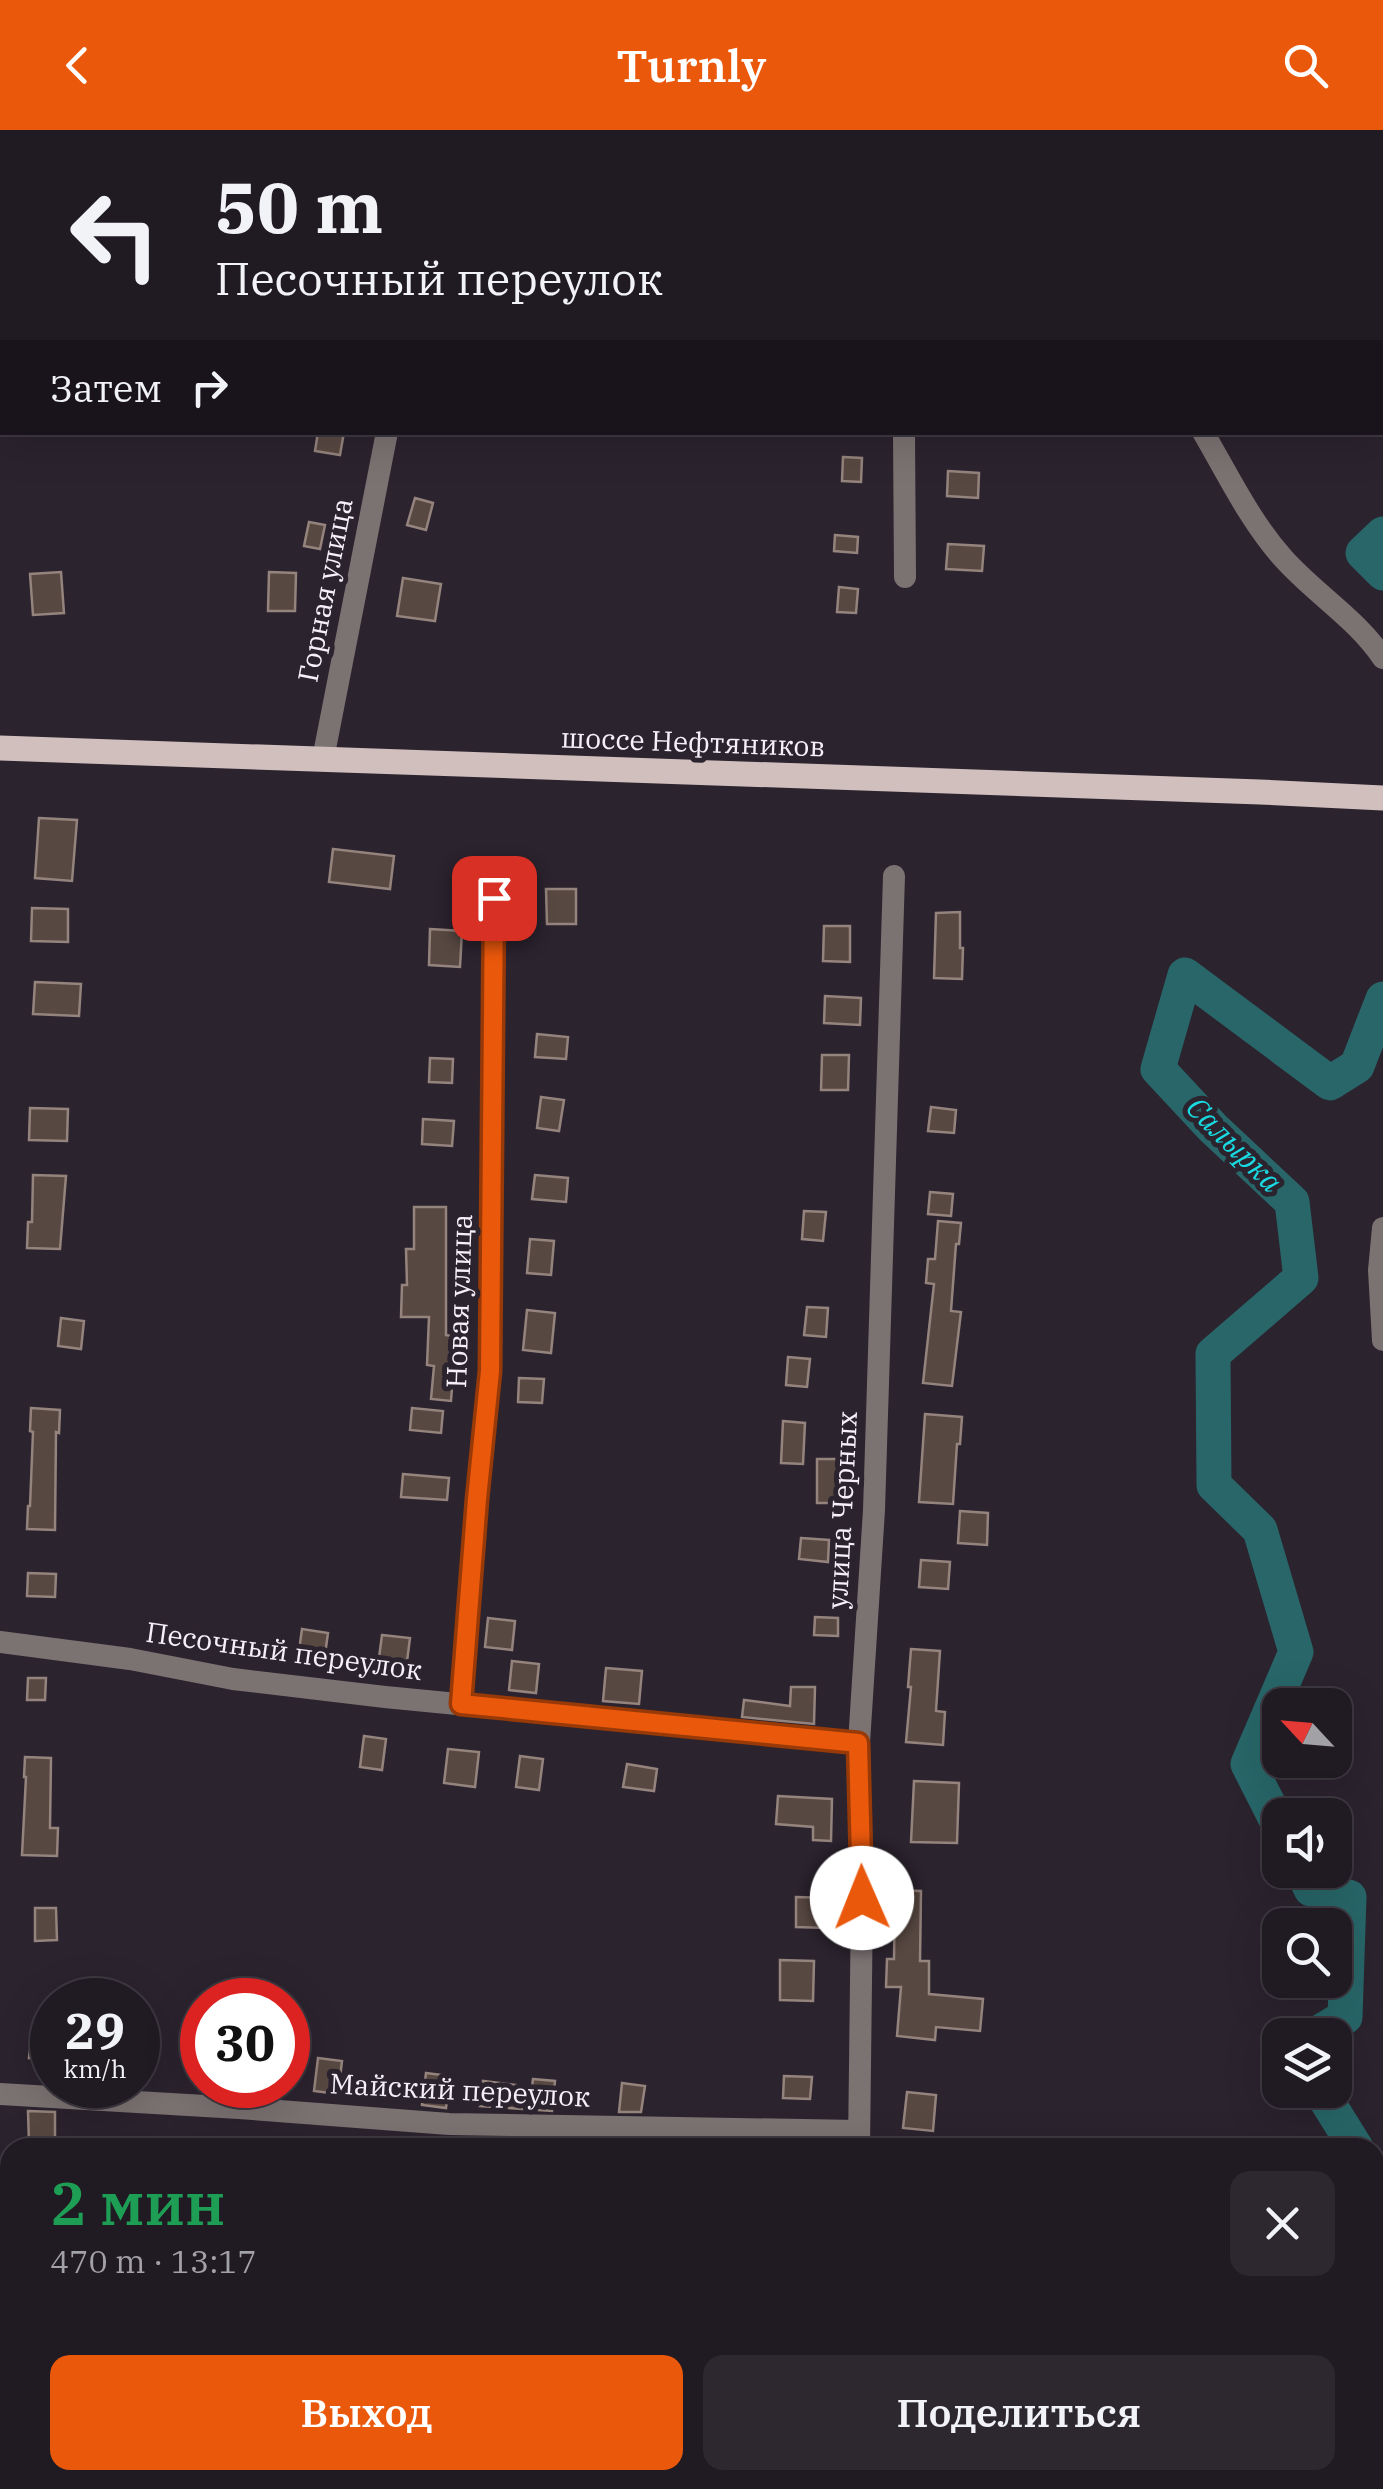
<!DOCTYPE html>
<html lang="ru">
<meta charset="utf-8">
<style>
:root{--surface:#201a22;--page:#2d272f;--text:#f1f3f6;--muted:#a2a1a5;--line:#3d3840;--accent:#ea580c}
body{margin:0;font-family:"IBM Plex Serif",serif;background:var(--page);color:var(--text);height:100vh;display:flex;flex-direction:column;font-size:38px;white-space:nowrap}
*{box-sizing:border-box;margin:0}
p{font-size:32px;color:var(--muted)}
.icon{flex:none;width:55px;height:55px;fill:none;stroke:currentColor;stroke-width:2;stroke-linecap:round;stroke-linejoin:round}
.map{position:relative;flex:1;overflow:hidden}
.side{position:absolute;left:0px;top:2008px;width:1385px;height:352px;display:flex;flex-direction:column;background:var(--surface);border-radius:30px 30px 0 0;box-shadow:0 10px 40px #0002,0 0 0 2px var(--line)}
.side>*{flex:none}
.top-card{position:absolute;left:0px;top:0px;width:1385px;height:305px;box-shadow:0 10px 40px #0002,0 0 0 2px var(--line);background:#201a22;color:var(--text);overflow:hidden}
.needle{width:65px;rotate:296deg}
.fabs{position:absolute;left:1262px;top:1558px;display:grid;gap:20px}
.fabs a{display:grid;place-items:center;width:90px;height:90px;border-radius:20px;background:var(--surface);box-shadow:0 10px 40px #0002,0 0 0 2px var(--line);font-size:50px}
.speed{position:absolute;left:30px;top:1848px;display:flex;gap:20px;font-size:50px;font-weight:700;text-align:center}
.speed>*{display:grid;place-content:center;width:130px;height:130px;border-radius:50%;background:var(--surface);box-shadow:0 10px 40px #0002,0 0 0 2px var(--line);line-height:1}
.speed small{font-size:25px;font-weight:400}
.speed .limit{border:15px solid #d22;background:#fff;color:#111}
.pin{position:absolute;display:grid;place-items:center;width:85px;height:85px;color:#fff;margin:-42px;border-radius:20px;box-shadow:0 5px 15px #0006}
.me{position:absolute;width:110px;margin:-55px;rotate:359deg;stroke-linejoin:round;filter:drop-shadow(0 0 8px #0008)}
.turn{display:flex;align-items:center;gap:35px;height:210px;padding:0 50px;font-size:45px}
.turn .icon{width:130px;height:130px;stroke-width:2.5}
.turn b{display:block;font-size:70px;line-height:85px}
.then{display:flex;align-items:center;height:95px;padding:0 50px;background:#0003;gap:20px;font-size:38px}
.round{display:grid;place-items:center;flex:none;width:105px;height:105px;border-radius:20px;background:var(--page)}
.headline{display:flex;align-items:center;justify-content:space-between;height:170px;padding:0 50px}
h1{font-size:60px;font-weight:600;line-height:75px;color:#1e9e55}
.action{display:flex;gap:20px;margin-top:auto;padding:20px 50px}
.action a{flex:1;height:115px;border-radius:20px;background:var(--accent);color:#fff;font-size:40px;font-weight:600;line-height:115px;text-align:center}
.action a+a{background:var(--page);color:var(--text)}
header{display:flex;justify-content:space-between;align-items:center;height:130px;padding:0 50px;background:var(--accent);color:#fff;font-size:45px;font-weight:600}
.map>svg:first-child{display:block}
.lines{fill:none;stroke-linecap:round;stroke-linejoin:round}
.river{stroke:#286669;stroke-width:35}
.building{fill:#584842;stroke:#95837d;stroke-width:2.5}
.path{stroke:#908993;stroke-width:4;stroke-dasharray:10 5;stroke-linecap:butt}
.minor{stroke:#7b7272;stroke-width:22}
.major{stroke:#d1bfbe;stroke-width:25}
.route-casing{stroke:#983908;stroke-width:25}
.route{stroke:#ea580c;stroke-width:18}
.labels{text-anchor:middle;stroke-width:10;stroke-linejoin:round;paint-order:stroke}
.street-label{font-size:28px;fill:#f6f0f8;stroke:#2b232e}
.water-label{font-size:30px;font-style:italic;fill:#19dae1;stroke:#2b232e}
</style>
<header><svg class="icon" aria-label="back" viewBox="0 0 24 24"><path d="M15 5l-7 7 7 7"/></svg>Turnly<svg class="icon" aria-label="search" viewBox="0 0 24 24"><circle cx="10" cy="10" r="6"/><path d="M15 15l6 6"/></svg></header>
<div class="map">
<svg width="1383" height="2359" viewBox="0 0 1383 2359">
<rect width="100%" height="100%" fill="#2b232e"/>
<g class="lines">
<path class="river" d="M1383,404L1363,423L1383,443
M1280,1697L1248,1634L1296,1522L1260,1400L1214,1355L1213,1224L1301,1148L1292,1072L1213,998L1158,939L1185,845L1330,953L1357,936L1383,869
M1302,1740L1311,1759L1349,1767L1345,1887L1315,1905
M1320,1960L1356,2018
M1375,2048V2050
M1317,2359L1322,2350"/>
</g>
<path class="building" d="M318,302H344L340,325L315,321Z
M843,327L862,328L861,352L842,351Z
M948,341L979,343L978,368L947,366Z
M415,368L433,373L426,400L407,395Z
M309,392L325,395L320,419L304,416Z
M835,405L858,407L857,423L834,421Z
M948,414L984,416L982,441L946,439Z
M61,442L64,483L33,485L30,444Z
M269,442L296,443L295,481H268Z
M403,448L441,454L435,491L397,486Z
M839,457L858,459L856,483L837,482Z
M39,688L77,690L72,751L35,748Z
M333,719L394,726L390,759L329,752Z
M546,759H576V794H547Z
M32,778L68,779V812L31,811Z
M960,782V818H963L962,849L934,848L936,783Z
M824,796H850V832L823,831Z
M430,799L462,801L460,837L429,835Z
M35,852L81,854L79,886L33,884Z
M825,866L861,868L860,895L824,893Z
M537,904L568,907L566,929L535,927Z
M822,925H849L848,960H821Z
M430,928L453,929L452,953L429,952Z
M541,967L564,970L559,1001L537,998Z
M931,977L956,980L954,1003L928,1001Z
M30,978L68,979L67,1011L29,1010Z
M423,989L454,991L452,1016L422,1014Z
M33,1045L66,1046L60,1119L27,1118L28,1092H32Z
M535,1045L568,1048L566,1072L532,1069Z
M930,1062L953,1064L951,1086L928,1084Z
M414,1077H446V1205L451,1206L449,1243L453,1244L451,1271L431,1269L434,1236L427,1235L429,1187H401L402,1155H407L406,1119H414Z
M804,1081L826,1082L823,1111L802,1109Z
M938,1091L961,1093L959,1114H956L951,1181L961,1182L952,1256L923,1253L934,1154L926,1153L928,1129H935Z
M530,1109L554,1111L551,1145L527,1143Z
M807,1177L828,1178L826,1207L804,1205Z
M527,1180L555,1183L551,1223L523,1220Z
M61,1188L84,1191L81,1219L58,1216Z
M788,1227L810,1229L807,1257L786,1255Z
M519,1248L544,1249L542,1273L518,1272Z
M31,1278L60,1280L59,1303L56,1302L55,1400L27,1399L28,1376H30L33,1302L30,1301Z
M412,1278L443,1281L441,1303L410,1300Z
M925,1284L962,1287L960,1314H957L953,1374L919,1372Z
M783,1291L805,1293L803,1334L781,1333Z
M817,1329H845V1373H817Z
M403,1344L449,1348L447,1370L401,1367Z
M960,1381L988,1383L987,1415L958,1413Z
M801,1408L829,1410L828,1432L799,1429Z
M921,1430L950,1432L948,1459L919,1457Z
M28,1443L56,1444L55,1467L27,1466Z
M815,1487L838,1488V1506L814,1505Z
M488,1488L515,1491L512,1520L485,1517Z
M302,1499L328,1503L323,1539L297,1535Z
M382,1505L410,1508L406,1539L378,1535Z
M911,1519L940,1521L936,1581L945,1582L943,1615L906,1612L911,1557H908Z
M512,1531L539,1534L536,1563L509,1560Z
M606,1538L642,1541L639,1574L603,1571Z
M28,1548H46L45,1570H27Z
M791,1557H815L814,1594L742,1587L744,1570L790,1576Z
M364,1606L386,1609L382,1640L360,1637Z
M448,1619L479,1622L475,1657L444,1653Z
M520,1626L543,1629L539,1660L516,1657Z
M25,1627L51,1628L50,1698H58L57,1726L22,1725L26,1647H24Z
M627,1634L657,1639L654,1661L623,1657Z
M914,1651L959,1653L957,1713L911,1712Z
M778,1666L832,1669L831,1711L813,1710V1697L776,1694Z
M895,1760L921,1761L920,1831H929V1864L983,1869L980,1901L936,1897L935,1910L897,1906L901,1857H886L887,1829H894Z
M796,1767L828,1768L827,1798L796,1797Z
M35,1778H56L57,1810L35,1811Z
M780,1830L814,1831L813,1871L780,1870Z
M32,1900L52,1901V1930L29,1928Z
M318,1928L342,1931L338,1964L314,1961Z
M426,1943L450,1946L446,1978L422,1975Z
M784,1946L812,1947L810,1969L783,1968Z
M533,1949L555,1951L552,1981L480,1976L483,1951L532,1957Z
M622,1953L645,1956L641,1982H619Z
M907,1962L936,1965L933,2001L903,1998Z
M28,1981L55,1982V2014H29Z"/>
<g class="lines">
<path class="path" d="M203,0L212,2"/>
<path class="minor" d="M601,2V0
M906,2L907,0
M1382,204H1383
M904,302L905,447
M1203,302C1228,345 1250,391 1283,428C1315,464 1356,488 1383,528
M323,629L387,302
M1383,1098L1379,1140L1383,1210
M0,1512L130,1529L233,1549L385,1567L859,1613
M461,1575L477,1369L490,1241L494,768
M0,1964L239,1978L449,1994L858,2001
M859,2018L862,1769L859,1613L874,1380L894,746
M867,2350V2359"/>
<path class="major" d="M0,618L1260,662L1383,668"/>
</g>
<g class="lines">
<defs>
<path id="route" d="M494,768L490,1241L477,1369L461,1574L858,1613L862,1768"/>
</defs>
<use href="#route" class="route-casing"/>
<use href="#route" class="route"/>
</g>
<g class="labels">
<g class="street-label">
<text transform="translate(325 460) rotate(-79)" y="10">Горная улица</text>
<text transform="translate(693 612) rotate(2)" y="10">шоссе Нефтяников</text>
<text transform="translate(459 1171) rotate(-88)" y="10">Новая улица</text>
<text transform="translate(842 1380) rotate(-87)" y="10">улица Черных</text>
<text transform="translate(284 1521) rotate(8)" y="10">Песочный переулок</text>
<text transform="translate(460 1960) rotate(3)" y="10">Майский переулок</text>
</g>
<g class="water-label">
<text transform="translate(1234 1015) rotate(45)" y="10">Салырка</text>
</g>
</g>
</svg>
<div class="fabs">
<a><svg class="needle" viewBox="-14 -14 28 28"><path d="M0-13l5 13h-10z" fill="#e53935"/><path d="M0 13l5-13h-10z" fill="#a2a1a5"/></svg></a>
<a><svg class="icon" aria-label="sound" viewBox="0 0 24 24"><path d="M4 9h4l5-4v14l-5-4H4zM17 9q2 3 0 6"/></svg></a>
<a><svg class="icon" aria-label="search" viewBox="0 0 24 24"><circle cx="10" cy="10" r="6"/><path d="M15 15l6 6"/></svg></a>
<a><svg class="icon" aria-label="layers" viewBox="0 0 24 24"><path d="M12 4l9 5-9 5-9-5zM3 14l9 5 9-5"/></svg></a>
</div>
<div class="speed"><div>29<small>km/h</small></div><div class="limit">30</div></div>
<div class="pin" style="left:494px;top:768px;background:#d93025"><svg class="icon" aria-label="arrive" viewBox="0 0 24 24"><path d="M6 21V4h12l-3 4 3 4H6"/></svg></div>
<svg class="me" style="left:862px;top:1768px" viewBox="-20 -20 40 40"><circle r="19" fill="#fff"/><path d="M0-13L10 11 0 6-10 11z" fill="#ea580c"/></svg>
<div class="top-card">
<div class="turn"><svg class="icon" aria-label="left" viewBox="0 0 24 24"><path d="M17 20v-9H6M10 6l-5 5 5 5"/></svg><div><b>50 m</b>Песочный переулок</div></div>
<div class="then">Затем<svg class="icon" aria-label="right" viewBox="0 0 24 24"><path d="M7 20v-9h11M14 6l5 5-5 5"/></svg></div>
</div>
<section class="side">
<div class="headline"><div><h1>2 мин</h1><p>470 m · 13:17</p></div><a class="round"><svg class="icon" aria-label="close" viewBox="0 0 24 24"><path d="M6 6l12 12M18 6L6 18"/></svg></a></div>
<div class="action"><a>Выход</a><a>Поделиться</a></div>
</section>
</div>
